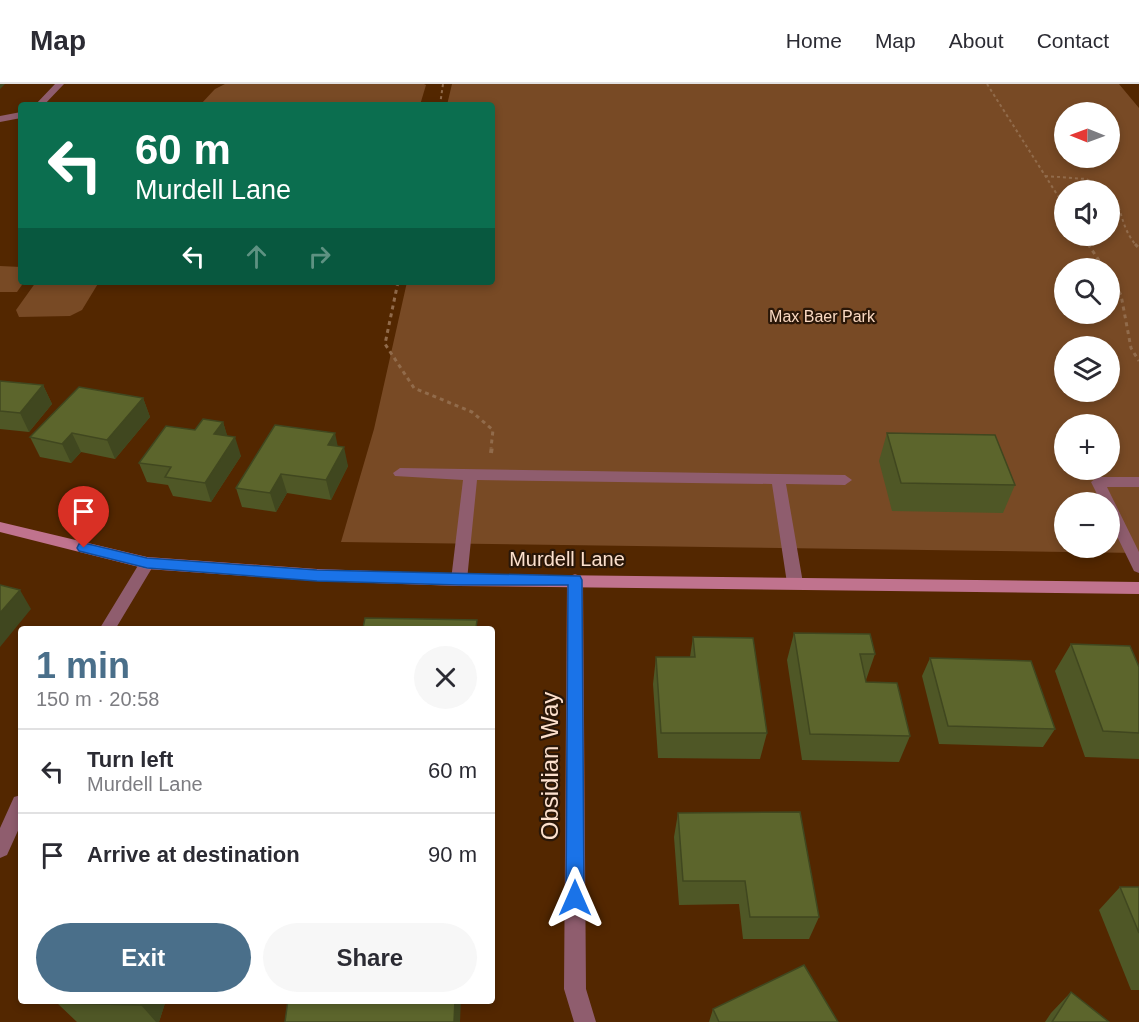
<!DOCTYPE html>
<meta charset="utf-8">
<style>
:root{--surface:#fff;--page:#f7f7f7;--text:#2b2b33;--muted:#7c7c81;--line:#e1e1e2;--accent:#4a6f8a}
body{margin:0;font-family:Arial,sans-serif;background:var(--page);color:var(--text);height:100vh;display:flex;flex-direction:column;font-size:22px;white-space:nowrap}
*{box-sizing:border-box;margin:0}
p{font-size:20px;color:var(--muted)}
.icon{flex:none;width:33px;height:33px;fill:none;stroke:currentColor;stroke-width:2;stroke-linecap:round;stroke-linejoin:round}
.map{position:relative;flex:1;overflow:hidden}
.details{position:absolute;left:18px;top:542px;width:477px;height:378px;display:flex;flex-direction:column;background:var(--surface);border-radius:6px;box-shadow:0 3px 9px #0003}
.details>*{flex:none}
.banner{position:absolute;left:18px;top:18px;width:477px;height:183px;border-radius:6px;box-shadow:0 3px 9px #0003;background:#0b6e4f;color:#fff;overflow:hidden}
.needle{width:39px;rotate:271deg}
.tools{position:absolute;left:1054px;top:18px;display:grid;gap:12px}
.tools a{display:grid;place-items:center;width:66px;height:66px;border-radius:50%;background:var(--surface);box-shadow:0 3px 9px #0003;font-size:30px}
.pin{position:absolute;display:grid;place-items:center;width:51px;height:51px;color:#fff;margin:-62px -26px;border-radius:50% 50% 50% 0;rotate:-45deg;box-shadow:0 0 6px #0007}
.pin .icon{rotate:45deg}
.me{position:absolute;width:66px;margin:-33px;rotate:0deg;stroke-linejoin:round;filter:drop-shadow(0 0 4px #0008)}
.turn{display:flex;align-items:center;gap:21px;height:126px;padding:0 18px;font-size:27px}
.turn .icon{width:78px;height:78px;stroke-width:2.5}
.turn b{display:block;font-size:42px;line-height:51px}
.lanes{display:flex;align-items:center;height:57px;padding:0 18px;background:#0003;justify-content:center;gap:30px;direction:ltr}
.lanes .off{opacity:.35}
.round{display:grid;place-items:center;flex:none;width:63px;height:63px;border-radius:32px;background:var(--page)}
.overview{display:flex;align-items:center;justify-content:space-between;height:102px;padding:0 18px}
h1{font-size:36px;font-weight:700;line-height:45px;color:var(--accent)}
.primary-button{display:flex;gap:12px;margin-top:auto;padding:12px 18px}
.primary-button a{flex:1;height:69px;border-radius:36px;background:var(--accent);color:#fff;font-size:24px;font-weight:700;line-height:69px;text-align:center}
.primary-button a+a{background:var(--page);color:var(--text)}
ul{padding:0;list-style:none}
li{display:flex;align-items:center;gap:18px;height:84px;padding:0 18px;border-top:2px solid var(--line)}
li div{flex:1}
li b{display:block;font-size:22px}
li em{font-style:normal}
header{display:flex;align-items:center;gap:36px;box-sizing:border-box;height:84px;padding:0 30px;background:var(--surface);border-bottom:2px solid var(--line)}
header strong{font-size:28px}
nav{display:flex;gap:33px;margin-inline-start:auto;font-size:21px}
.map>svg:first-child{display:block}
.green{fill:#784a25;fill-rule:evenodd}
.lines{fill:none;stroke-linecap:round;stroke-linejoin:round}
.path-far2{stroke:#916b4b;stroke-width:2;stroke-dasharray:3 3;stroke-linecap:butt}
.path-far1{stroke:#916b4b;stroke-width:3;stroke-dasharray:4 4;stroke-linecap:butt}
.path{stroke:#916b4b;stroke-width:4;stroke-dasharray:4.5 4.5;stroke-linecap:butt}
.lane{fill:#8f5d6e;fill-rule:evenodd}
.street{fill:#8f5d6e;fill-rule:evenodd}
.secondary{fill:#c0738e;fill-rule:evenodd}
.wall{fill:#4f5726}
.shaded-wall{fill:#40471f}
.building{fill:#5c652c;stroke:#40471f;stroke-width:1.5}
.route{fill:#1a73e8;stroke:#114b97;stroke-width:1.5}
.labels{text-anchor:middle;stroke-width:4.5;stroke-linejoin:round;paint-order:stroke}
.far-park-label{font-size:16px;fill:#fad9c2;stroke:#2a1708}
.street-label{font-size:20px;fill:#fce0cd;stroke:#2a1708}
.near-street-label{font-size:24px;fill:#fce0cd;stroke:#2a1708}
</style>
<header>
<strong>Map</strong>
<nav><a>Home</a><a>Map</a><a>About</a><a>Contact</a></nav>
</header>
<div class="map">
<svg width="1139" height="938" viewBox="0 0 1139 938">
<rect width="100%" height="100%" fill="#532700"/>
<path class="green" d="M225,0H424L426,1L420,21H200L215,5Z
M452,0H1119L1139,24V469L341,458L374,345L407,198H492V21H447ZM1065,28H1110V74H1065ZM1065,106H1110V152H1065ZM1065,184H1110V230H1065ZM1065,262H1110V308H1065ZM1065,340H1110V386H1065ZM1065,418H1110V464H1065Z
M0,182L21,183V198H24L17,208H0Z
M36,198H99L82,226L70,232L19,233L16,226Z"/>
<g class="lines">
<path class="path-far2" d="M987,0L1065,123
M440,21L443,0
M1045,92L1086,95L1108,106
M1110,108C1122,120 1120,143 1136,161
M1083,152L1089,161"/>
<path class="path-far1" d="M1088,160L1104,184
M1135,160L1139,164
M1110,194L1121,211L1131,264L1139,277
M398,198L385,260L414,304L472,328L493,346L491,364"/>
<path class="path" d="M491,369L492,362"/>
<path class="lane" d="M400,384L845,391L852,396L845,401L786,400L803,499L800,503H790L787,499L772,400L477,396L467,496L464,500H454L451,496L463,396L395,392L393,389Z
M1098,393H1139V403H1107L1139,468V489L1134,487L1110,438V418H1101L1091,398Z"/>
<path class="street" d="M55,0H64L44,21H35Z
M21,28V34L0,38V32Z
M147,473L152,475L155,479L116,544H100L142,475Z
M575,490L580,492L583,496L586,905L596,938H574L564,905L567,496L570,492Z
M21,711V740L7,771L0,774V744L14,713Z"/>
<path class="secondary" d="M0,438L147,473L317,485L459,490L1139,498V510L459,502L317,497L147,485L0,448Z"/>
</g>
<path class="wall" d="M0,297L43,301L52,320L29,348L0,345Z
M143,314L150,333L115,375L81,368L71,379L40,373L30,353Z
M223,338L227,352L241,372L211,418L173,412L168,401L147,398L139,379L195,346Z
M887,349L1015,401L1003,429L892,427L879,377Z
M338,362L348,382L331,416L287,409L276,428L242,423L236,404Z
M794,549L875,570L866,596V598L910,652L899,678L802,676L787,576Z
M693,553L767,649L760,675L658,674L653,600L656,573H690Z
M1071,560L1139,583V675L1085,673L1055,587Z
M930,574L1055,645L1043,663L939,660L922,592Z
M678,729L819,833L809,855H743L739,820L679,821L674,753Z
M1120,803H1139V906H1131L1099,826Z
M1071,908L1109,938H1045L1051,929Z
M166,916L159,938H77L57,919Z
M713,925L838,938H709Z"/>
<path class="shaded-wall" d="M0,0H5L0,5Z
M43,301L52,320L29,348L20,329Z
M143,314L150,333L115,375L107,356Z
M223,338L229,357L214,350Z
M72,349L81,368L71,379L62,360Z
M335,349L339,368L328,361Z
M235,353L241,372L211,418L205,399Z
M344,363L348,382L331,416L326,396Z
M281,390L287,409L276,428L270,409Z
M20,506L31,525L0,563V529Z
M142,916H166L159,938H156L141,921Z
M455,916H461L460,938H454Z"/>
<path class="building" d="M0,297L43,301L20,329L0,327Z
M79,303L143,314L107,356L72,349L62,360L30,353Z
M203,335L223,338L214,350L235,353L205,399L165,393L171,383L139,379L166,342L195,346Z
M275,341L335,349L328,361L344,363L326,396L281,390L270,409L236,404Z
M887,349L995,351L1015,401L901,399Z
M0,501L20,506L0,529Z
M365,534L477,536L476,544H363Z
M794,549L870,550L875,570H860L866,598L897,599L910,652L810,650Z
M693,553L753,554L767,649H661L656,573H695Z
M1071,560L1130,562L1139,583V649L1103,647Z
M930,574L1031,577L1055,645L948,642Z
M800,728L819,833H750L745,797H683L678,729Z
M1120,803H1139V849Z
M804,881L838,938H719L713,925Z
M1071,908L1109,938H1052Z
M58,916H142L141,921L57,919Z
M288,916H455L454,938H285Z"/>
<path class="route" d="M84,459L147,474L317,486L580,492L582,496L584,814L582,820L575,823L569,820L566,814L568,501H459L317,497L147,484L79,467L77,464L79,460Z"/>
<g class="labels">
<g class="far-park-label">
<text x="822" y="238">Max Baer Park</text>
</g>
<g class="street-label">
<text x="567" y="482">Murdell Lane</text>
</g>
<g class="near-street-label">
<text transform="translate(550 682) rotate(-90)" y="8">Obsidian Way</text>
</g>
</g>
</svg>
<div class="tools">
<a><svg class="needle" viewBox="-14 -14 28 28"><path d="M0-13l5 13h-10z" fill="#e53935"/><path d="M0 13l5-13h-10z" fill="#7c7c81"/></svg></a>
<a><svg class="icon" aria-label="sound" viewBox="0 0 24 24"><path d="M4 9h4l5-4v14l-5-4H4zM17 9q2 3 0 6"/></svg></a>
<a><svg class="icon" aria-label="search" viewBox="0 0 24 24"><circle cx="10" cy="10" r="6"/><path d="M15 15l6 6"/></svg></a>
<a><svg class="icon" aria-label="layers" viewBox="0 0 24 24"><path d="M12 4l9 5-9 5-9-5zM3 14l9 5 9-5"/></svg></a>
<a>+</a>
<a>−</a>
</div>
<div class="pin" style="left:84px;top:464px;background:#d93025"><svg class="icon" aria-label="arrive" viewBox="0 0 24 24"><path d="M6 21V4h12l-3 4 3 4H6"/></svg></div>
<svg class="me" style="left:575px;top:814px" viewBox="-20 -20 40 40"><path d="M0-17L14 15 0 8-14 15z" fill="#1a73e8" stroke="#fff" stroke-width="4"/></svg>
<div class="banner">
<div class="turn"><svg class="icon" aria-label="left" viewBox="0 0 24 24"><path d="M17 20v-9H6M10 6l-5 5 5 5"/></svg><div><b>60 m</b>Murdell Lane</div></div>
<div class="lanes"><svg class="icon" aria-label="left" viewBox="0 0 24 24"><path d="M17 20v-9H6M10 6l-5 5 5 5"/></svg><svg class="icon off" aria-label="ahead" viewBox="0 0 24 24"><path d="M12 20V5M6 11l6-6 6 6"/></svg><svg class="icon off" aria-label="right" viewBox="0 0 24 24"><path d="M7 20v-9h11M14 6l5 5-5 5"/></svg></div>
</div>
<section class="details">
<div class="overview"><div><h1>1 min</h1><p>150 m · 20:58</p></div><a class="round"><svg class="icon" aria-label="close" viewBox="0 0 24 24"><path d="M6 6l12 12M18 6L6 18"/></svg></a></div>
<ul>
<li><svg class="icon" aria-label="left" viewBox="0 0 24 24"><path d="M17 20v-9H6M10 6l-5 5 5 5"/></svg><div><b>Turn left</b><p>Murdell Lane</p></div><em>60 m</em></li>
<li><svg class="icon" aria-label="arrive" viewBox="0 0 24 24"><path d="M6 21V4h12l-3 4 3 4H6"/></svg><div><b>Arrive at destination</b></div><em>90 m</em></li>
</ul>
<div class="primary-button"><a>Exit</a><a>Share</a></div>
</section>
</div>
